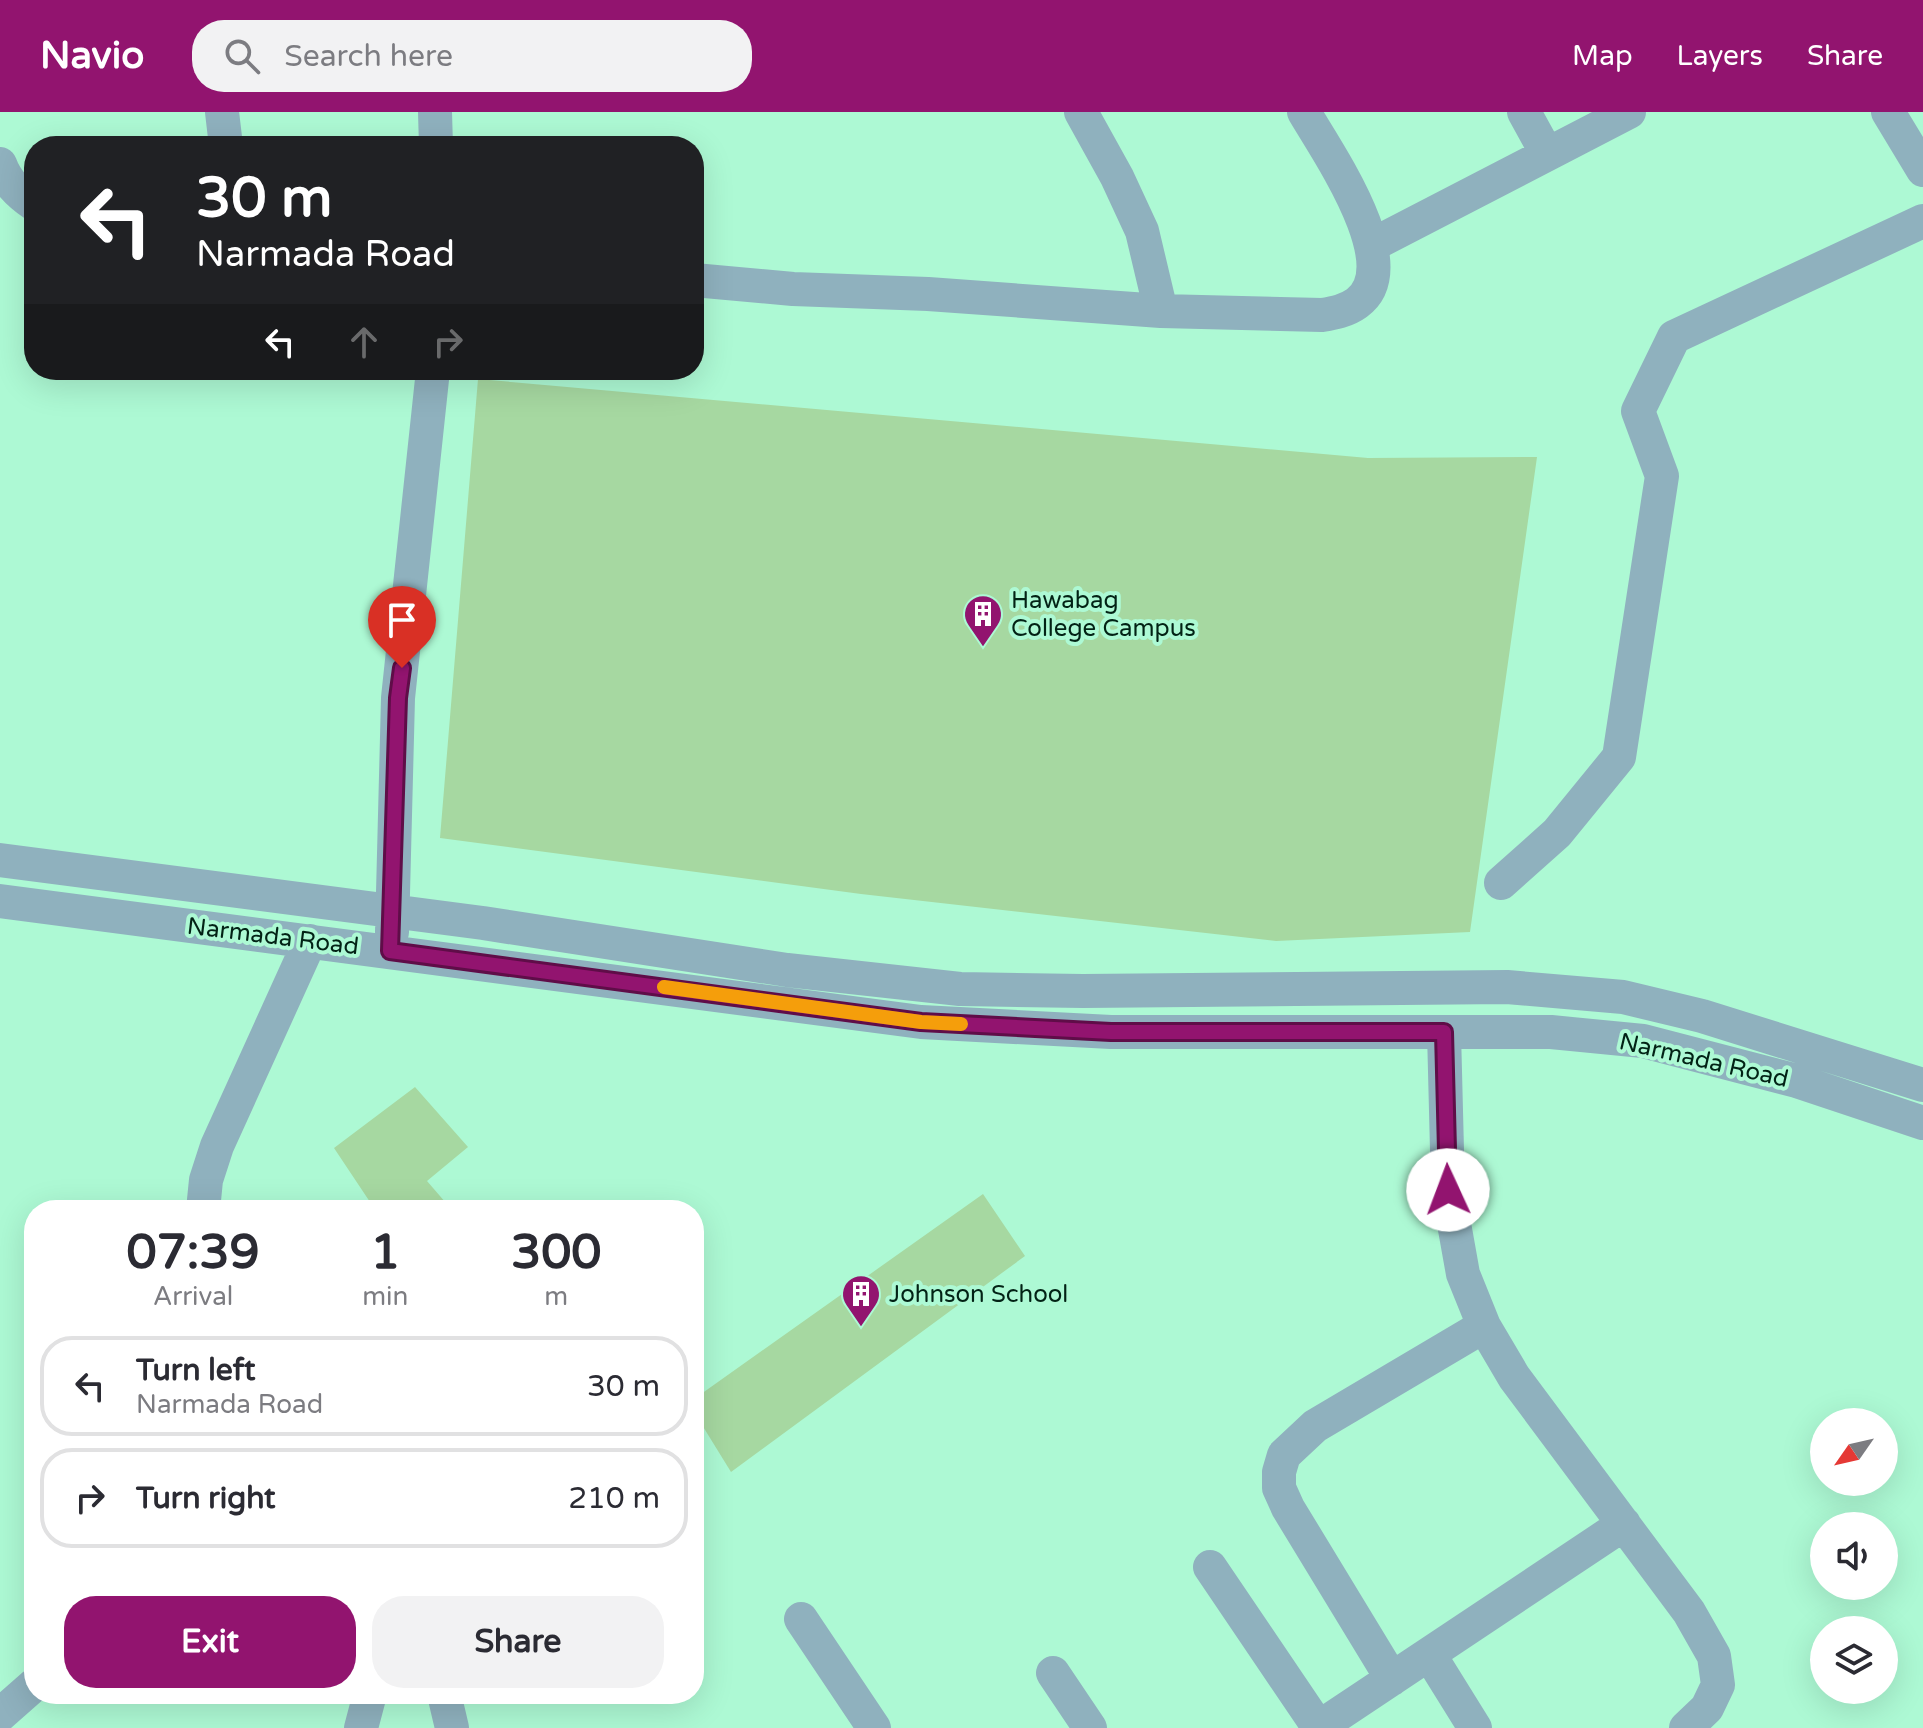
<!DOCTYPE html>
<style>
:root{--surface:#fff;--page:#f2f2f3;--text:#2b2b33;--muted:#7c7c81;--line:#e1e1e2;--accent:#92146f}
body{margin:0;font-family:"Varela Round",sans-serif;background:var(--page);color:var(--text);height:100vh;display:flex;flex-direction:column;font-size:30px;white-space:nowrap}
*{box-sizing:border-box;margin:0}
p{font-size:26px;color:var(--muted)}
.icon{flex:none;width:44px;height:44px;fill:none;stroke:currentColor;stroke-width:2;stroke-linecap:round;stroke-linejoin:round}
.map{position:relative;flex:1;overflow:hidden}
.sheet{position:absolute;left:24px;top:1088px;width:680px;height:504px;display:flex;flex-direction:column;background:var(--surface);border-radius:32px;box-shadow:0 8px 32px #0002}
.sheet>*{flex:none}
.banner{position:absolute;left:24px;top:24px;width:680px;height:244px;border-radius:32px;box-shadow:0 8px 32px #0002;background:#202124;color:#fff;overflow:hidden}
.needle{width:52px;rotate:236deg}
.tools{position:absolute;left:1810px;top:1296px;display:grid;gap:16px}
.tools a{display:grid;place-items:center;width:88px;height:88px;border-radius:50%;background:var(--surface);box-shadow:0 8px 32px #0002;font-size:40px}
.pin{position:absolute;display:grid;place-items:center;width:68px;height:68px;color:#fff;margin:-82px -34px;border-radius:50% 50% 50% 0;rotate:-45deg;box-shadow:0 0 8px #0007}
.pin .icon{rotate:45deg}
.me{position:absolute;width:88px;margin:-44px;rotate:358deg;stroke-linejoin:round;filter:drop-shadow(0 0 6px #0008)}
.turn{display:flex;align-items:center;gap:28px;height:168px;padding:0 40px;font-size:36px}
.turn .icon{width:104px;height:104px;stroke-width:2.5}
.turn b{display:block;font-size:56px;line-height:68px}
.lanes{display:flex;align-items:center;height:76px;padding:0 40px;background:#0003;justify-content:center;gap:40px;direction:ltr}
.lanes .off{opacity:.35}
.eta{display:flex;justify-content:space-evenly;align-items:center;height:136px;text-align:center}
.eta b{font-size:48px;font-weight:700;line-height:56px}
.action{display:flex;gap:16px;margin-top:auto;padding:16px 40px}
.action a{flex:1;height:92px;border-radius:32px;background:var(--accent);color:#fff;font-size:32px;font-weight:700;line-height:92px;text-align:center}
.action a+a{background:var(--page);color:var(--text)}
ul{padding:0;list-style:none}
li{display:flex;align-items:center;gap:24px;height:100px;margin:0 16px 12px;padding:0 24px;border:4px solid var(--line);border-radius:32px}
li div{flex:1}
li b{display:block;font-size:30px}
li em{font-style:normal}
header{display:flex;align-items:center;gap:48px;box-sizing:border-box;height:112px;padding:0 40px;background:var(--accent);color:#fff}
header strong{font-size:38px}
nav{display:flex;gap:44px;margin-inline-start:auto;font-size:28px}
.search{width:560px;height:72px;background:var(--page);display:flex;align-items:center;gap:20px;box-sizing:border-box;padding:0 28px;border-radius:32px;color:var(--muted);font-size:30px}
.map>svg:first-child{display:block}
.building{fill:#a6d8a1}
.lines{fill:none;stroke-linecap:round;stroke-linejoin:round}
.minor{stroke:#8fb1be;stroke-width:34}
.route-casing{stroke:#5f0d48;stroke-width:20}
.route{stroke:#92146f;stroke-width:14}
.slow{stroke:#f59e0b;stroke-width:14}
.labels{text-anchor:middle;stroke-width:8;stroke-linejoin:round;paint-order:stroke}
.poi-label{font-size:24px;fill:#022215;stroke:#adf9d4;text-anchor:start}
.street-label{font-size:24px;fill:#022215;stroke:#adf9d4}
</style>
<header>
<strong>Navio</strong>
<div class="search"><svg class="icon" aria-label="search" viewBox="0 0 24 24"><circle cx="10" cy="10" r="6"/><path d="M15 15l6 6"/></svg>Search here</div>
<nav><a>Map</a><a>Layers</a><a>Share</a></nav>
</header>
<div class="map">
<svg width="1923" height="1616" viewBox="0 0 1923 1616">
<rect width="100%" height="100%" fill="#adf9d4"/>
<path class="building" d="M478,267L1368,346L1537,345L1470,820L1276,829L861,782L440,726Z
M415,975L468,1035L427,1069L446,1091L436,1098H370L374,1096L334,1036Z
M983,1082L1025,1144L731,1360L694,1300V1287Z"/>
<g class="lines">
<path class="minor" d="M222,0L226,34
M435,0L436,34
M1081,0L1117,65L1142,119L1161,199
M1524,0L1547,42
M1888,0L1923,58
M0,52C6,69 19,82 34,92
M1372,133L1629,0
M694,168L793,177L928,182L1161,199L1322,203C1334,201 1346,199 1357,191C1408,154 1326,38 1304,0
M0,748L483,811L787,858L960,877L1083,879L1507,875L1623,885L1702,904L1923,973
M1501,771L1557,721L1619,645L1662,364L1638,299L1674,225L1923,109
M0,789L921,910L1111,920H1551L1643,929L1797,969L1923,1011
M392,820L398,586L433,258
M1444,920L1448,1078L1463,1162L1484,1214L1514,1265L1689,1500L1714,1544L1718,1573L1707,1596L1686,1616
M203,1098L206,1068L217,1034L310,829
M1210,1455L1319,1616
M801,1507L874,1616
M1429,1542L1475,1616
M1053,1561L1090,1616
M1392,1567L1288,1396L1279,1376V1360L1284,1343L1315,1314L1484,1214
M444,1582L452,1616
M0,1603L34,1573
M361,1616L370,1582
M1318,1616L1624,1412"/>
</g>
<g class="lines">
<defs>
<path id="route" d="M402,556L398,586L390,839L921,910L1111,920H1444L1448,1078"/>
</defs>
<use href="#route" class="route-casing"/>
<use href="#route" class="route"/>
<path class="slow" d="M664,875L921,910L961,912"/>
</g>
<defs>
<symbol id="building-pin" viewBox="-11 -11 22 30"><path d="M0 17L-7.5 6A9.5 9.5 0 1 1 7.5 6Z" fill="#92146f" stroke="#adf9d4"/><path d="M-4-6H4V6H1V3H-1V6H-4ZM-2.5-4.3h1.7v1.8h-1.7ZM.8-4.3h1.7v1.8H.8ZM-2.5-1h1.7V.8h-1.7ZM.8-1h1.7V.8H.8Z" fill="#fff"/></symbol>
</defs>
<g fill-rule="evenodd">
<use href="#building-pin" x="961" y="480" width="44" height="60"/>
<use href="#building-pin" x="839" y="1160" width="44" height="60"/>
</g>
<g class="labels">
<g class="poi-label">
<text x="1011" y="496">Hawabag<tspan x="1011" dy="28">College Campus</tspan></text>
<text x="889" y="1190">Johnson School</text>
</g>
<g class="street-label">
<text transform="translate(273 824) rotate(7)" y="8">Narmada Road</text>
<text transform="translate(1704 948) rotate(13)" y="8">Narmada Road</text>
</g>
</g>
</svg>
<div class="tools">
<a><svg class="needle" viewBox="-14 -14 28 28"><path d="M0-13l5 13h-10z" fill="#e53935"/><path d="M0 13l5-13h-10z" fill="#7c7c81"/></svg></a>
<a><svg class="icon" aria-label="sound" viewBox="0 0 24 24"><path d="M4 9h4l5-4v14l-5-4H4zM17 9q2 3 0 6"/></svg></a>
<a><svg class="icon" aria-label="layers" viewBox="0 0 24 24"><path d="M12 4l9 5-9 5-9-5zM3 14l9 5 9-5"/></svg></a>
</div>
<div class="pin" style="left:402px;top:556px;background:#d93025"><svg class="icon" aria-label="arrive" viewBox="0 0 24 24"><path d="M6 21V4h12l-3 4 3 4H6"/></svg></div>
<svg class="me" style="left:1448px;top:1078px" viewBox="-20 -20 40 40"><circle r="19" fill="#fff"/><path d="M0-13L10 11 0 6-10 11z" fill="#92146f"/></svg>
<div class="banner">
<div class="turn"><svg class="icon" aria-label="left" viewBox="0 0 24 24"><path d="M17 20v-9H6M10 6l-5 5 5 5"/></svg><div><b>30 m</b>Narmada Road</div></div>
<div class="lanes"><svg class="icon" aria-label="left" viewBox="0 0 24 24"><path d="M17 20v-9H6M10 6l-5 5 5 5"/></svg><svg class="icon off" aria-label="ahead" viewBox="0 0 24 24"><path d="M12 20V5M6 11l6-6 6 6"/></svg><svg class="icon off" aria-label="right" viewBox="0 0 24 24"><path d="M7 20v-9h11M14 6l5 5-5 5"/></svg></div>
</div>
<section class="sheet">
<div class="eta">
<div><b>07:39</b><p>Arrival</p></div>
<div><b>1</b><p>min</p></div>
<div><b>300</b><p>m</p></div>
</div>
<ul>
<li><svg class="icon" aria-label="left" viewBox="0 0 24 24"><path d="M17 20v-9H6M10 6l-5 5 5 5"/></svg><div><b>Turn left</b><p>Narmada Road</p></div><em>30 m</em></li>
<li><svg class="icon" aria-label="right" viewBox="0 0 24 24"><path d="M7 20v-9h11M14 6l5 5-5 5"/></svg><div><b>Turn right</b></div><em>210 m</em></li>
</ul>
<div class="action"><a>Exit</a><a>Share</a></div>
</section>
</div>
